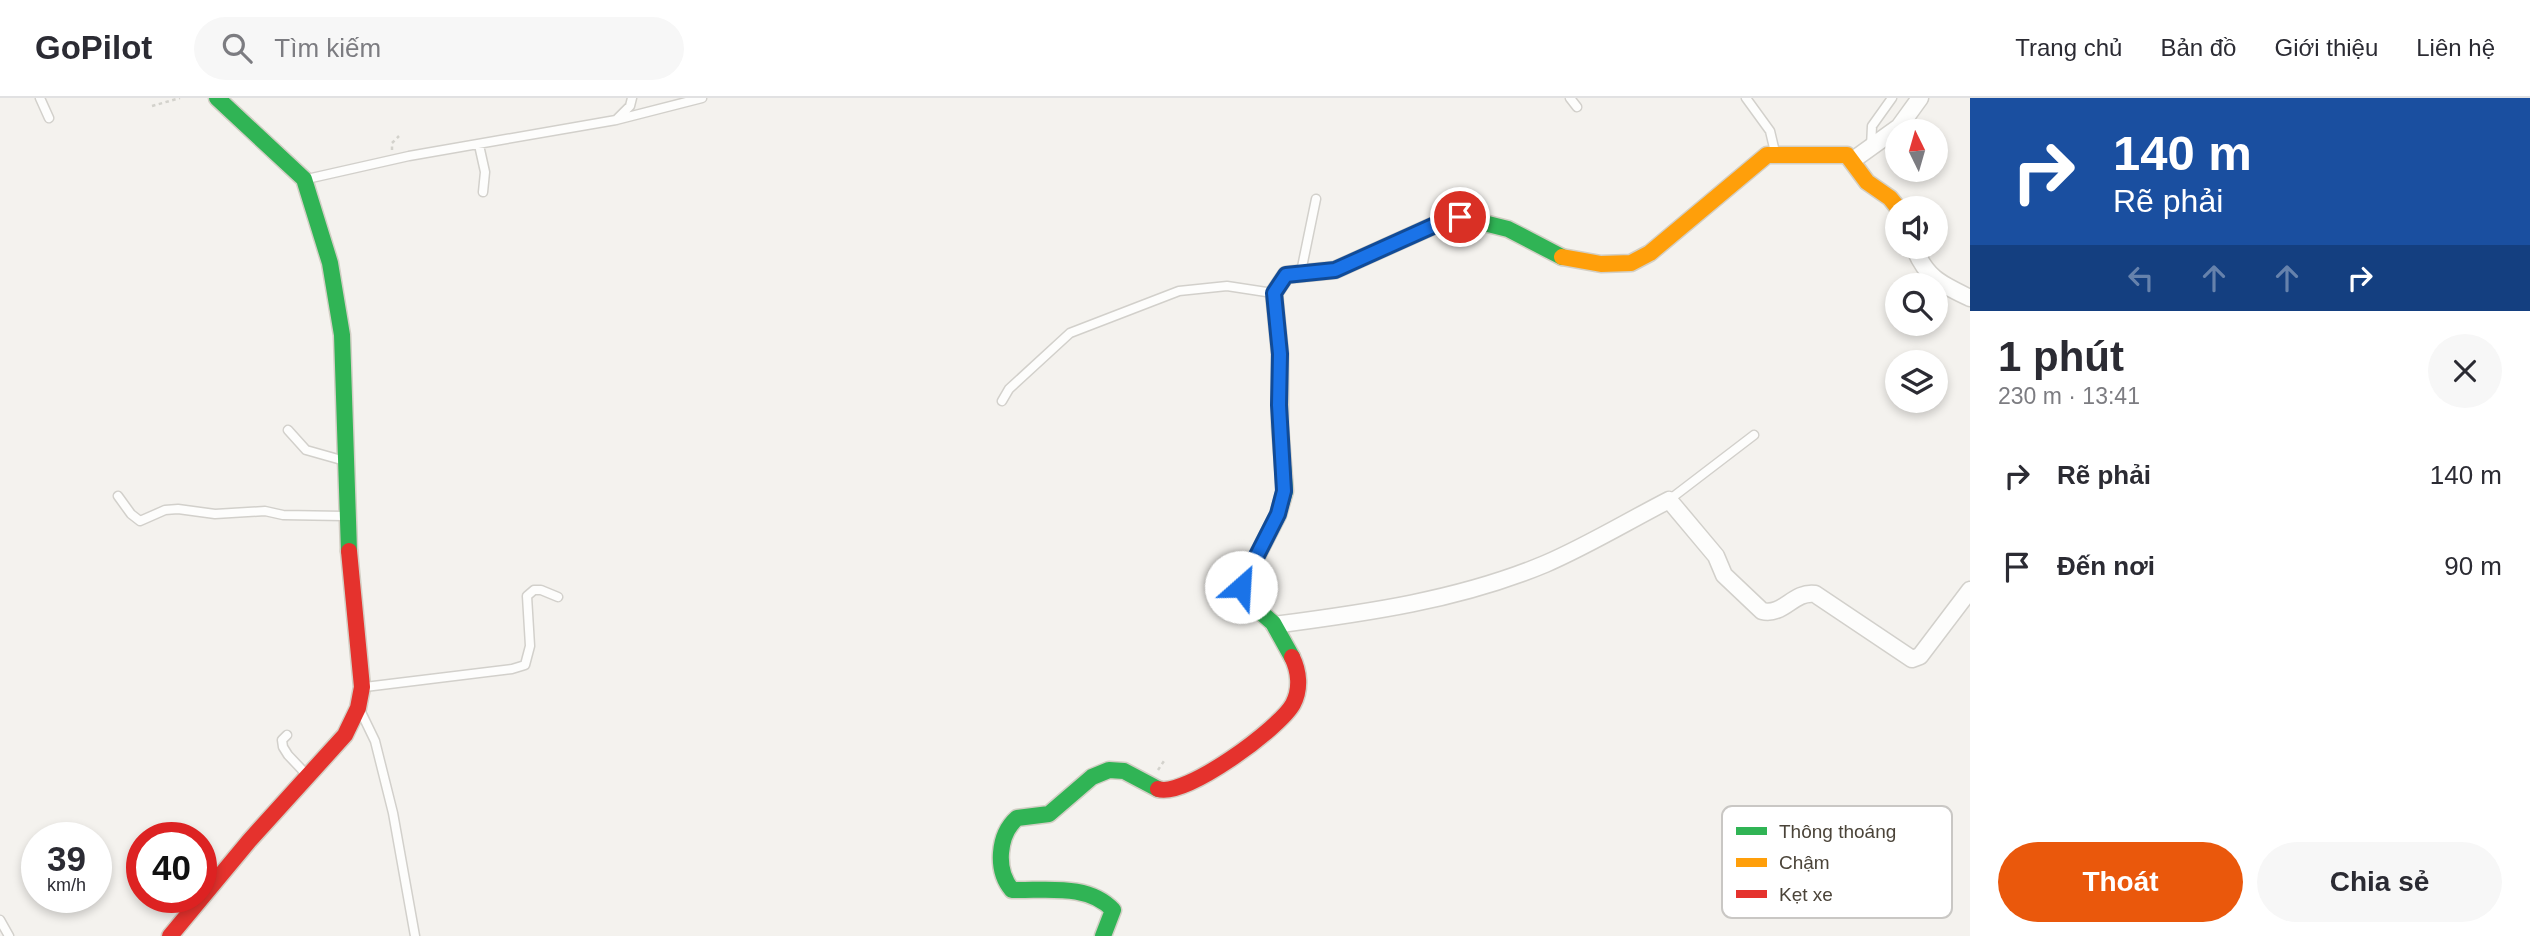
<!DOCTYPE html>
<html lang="vi">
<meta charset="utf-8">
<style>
:root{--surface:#fff;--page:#f7f7f7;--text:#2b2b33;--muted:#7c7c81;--line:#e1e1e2;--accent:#ea580c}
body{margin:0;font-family:Arial,sans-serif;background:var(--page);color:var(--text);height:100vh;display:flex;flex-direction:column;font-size:26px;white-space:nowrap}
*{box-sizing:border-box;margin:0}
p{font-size:23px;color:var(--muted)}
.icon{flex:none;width:38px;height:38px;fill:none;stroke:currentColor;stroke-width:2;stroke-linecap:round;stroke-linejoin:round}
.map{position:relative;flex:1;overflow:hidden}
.details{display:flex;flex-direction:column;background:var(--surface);width:560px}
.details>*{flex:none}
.hud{background:#1a4fa0;color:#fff;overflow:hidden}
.needle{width:46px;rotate:355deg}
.fabs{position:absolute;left:1885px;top:21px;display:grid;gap:14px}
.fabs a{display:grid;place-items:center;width:63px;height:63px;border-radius:50%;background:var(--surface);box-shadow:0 4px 10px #0003;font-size:35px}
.speed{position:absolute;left:21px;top:724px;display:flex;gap:14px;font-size:35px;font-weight:700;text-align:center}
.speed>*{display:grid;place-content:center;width:91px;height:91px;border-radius:50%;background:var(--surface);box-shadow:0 4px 10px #0003;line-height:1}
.speed small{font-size:18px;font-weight:400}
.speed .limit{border:10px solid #d22;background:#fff;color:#111}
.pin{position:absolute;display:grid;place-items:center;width:60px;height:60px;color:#fff;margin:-30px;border:4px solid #fff;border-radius:50%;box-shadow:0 2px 7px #0007}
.me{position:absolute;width:77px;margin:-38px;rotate:26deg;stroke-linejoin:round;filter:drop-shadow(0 0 5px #0008)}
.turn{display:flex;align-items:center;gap:24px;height:147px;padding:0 28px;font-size:32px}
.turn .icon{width:91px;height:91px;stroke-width:2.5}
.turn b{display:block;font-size:49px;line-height:60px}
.lanes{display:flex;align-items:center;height:66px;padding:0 28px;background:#0003;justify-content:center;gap:35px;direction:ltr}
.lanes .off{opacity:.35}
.round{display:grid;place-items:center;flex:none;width:74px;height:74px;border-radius:37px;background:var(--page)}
.head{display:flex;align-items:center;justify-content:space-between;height:119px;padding:0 28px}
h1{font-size:42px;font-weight:800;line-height:52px}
.button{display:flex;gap:14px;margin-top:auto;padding:14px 28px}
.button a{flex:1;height:80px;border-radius:42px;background:var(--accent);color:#fff;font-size:28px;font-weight:800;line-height:80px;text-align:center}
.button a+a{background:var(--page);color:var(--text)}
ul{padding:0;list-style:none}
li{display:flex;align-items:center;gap:21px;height:91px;padding:0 28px}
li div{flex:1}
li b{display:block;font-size:26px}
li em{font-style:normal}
header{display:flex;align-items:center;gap:42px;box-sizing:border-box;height:98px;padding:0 35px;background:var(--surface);border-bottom:2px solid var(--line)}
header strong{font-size:33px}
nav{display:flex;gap:38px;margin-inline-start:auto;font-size:24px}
.search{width:490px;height:63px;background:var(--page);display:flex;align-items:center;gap:18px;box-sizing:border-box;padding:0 24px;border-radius:38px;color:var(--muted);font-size:26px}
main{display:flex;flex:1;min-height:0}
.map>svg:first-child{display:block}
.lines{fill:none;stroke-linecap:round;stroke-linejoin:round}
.lane-casing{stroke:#d2d0cb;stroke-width:11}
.street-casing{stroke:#d2d0cb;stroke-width:19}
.fast-casing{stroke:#d3cfc5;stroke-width:19}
.slow-casing{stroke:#d3cfc5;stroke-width:19}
.jam-casing{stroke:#d3cfc5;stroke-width:19}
.path{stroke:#d3d2cc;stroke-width:2.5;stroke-dasharray:3.5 3.5;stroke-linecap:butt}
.lane{stroke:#fdfdfc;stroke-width:8}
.street{stroke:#fdfdfc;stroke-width:16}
.fast{stroke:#30b455;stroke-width:16}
.slow{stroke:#ff9f0a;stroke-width:16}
.jam{stroke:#e5322d;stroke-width:16}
.route-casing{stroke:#114b97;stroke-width:18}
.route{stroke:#1a73e8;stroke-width:12}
.key{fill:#fff;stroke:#c9c7c4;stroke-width:2}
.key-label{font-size:19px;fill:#4b4439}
</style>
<header>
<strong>GoPilot</strong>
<div class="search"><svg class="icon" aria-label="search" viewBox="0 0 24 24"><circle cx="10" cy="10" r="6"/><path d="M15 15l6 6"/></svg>Tìm kiếm</div>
<nav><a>Trang chủ</a><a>Bản đồ</a><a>Giới thiệu</a><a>Liên hệ</a></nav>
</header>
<main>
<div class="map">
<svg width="1970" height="838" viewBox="0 0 1970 838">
<rect width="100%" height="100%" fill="#f4f2ee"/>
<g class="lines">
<defs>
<path id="lane" d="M40,0L49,20
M1570,0L1577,9
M1746,0L1770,33L1775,54
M616,22L630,8L632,0
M479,47L485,74L483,94
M1871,49L1872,28L1892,0
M307,81L409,58L616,22L702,0
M1301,174L1316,101
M1002,303L1009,291L1070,235L1179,193L1227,188L1273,195
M288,332L306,352L345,363
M118,398L131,416L140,423L165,412L178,411L215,416L265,413L283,417L344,418
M1669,402L1754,337
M365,589L512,571L525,567L530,548L527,498L534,492H541L558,499
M360,612L375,643L393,715L415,838
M287,637L282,642L283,649L288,657L306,676
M0,822L9,838"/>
<path id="street" d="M1853,62L1899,29L1920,0
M1914,149C1926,180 1941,186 1970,200
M1274,527C1366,515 1459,502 1545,466C1587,448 1628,423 1669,402L1716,458L1724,477L1762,513C1784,518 1793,493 1815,496L1912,561L1920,558L1970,492"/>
<path id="fast" d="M217,0L304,81L330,165L342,237L349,453
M1292,559L1273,525L1247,502L1241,489L1278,417L1285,393L1280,328V256L1274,195L1286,177L1335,172L1435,127L1460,119L1508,131L1562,159
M1103,838L1113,812C1088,785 1045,793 1012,792C995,772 998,737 1017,720L1049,716L1092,679L1109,672L1124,673L1158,691"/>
<path id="slow" d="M1562,159L1601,166L1631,165L1650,155L1767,57H1847L1867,84L1890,100L1898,110"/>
<path id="jam" d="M1158,691C1185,700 1280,630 1293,606C1301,591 1299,573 1292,559
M170,838L249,743L345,637L358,610L362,589L349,453"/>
</defs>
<use href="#lane" class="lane-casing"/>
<use href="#street" class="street-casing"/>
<use href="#fast" class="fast-casing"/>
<use href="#slow" class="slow-casing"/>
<use href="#jam" class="jam-casing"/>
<path class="path" d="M152,8L180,0
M392,52V45L399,38
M1158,672L1164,663"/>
<use href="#lane" class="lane"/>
<use href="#street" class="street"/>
<use href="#fast" class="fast"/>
<use href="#slow" class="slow"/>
<use href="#jam" class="jam"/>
</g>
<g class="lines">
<defs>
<path id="route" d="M1241,489L1278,416L1284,393L1279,307L1280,256L1274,195L1286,177L1335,172L1435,127L1460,119"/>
</defs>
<use href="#route" class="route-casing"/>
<use href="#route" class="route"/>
</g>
<rect x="1722" y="708" width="230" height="112" rx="10" class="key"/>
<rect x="1736" y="729" width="31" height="8" fill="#30b455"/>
<rect x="1736" y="760" width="31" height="9" fill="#ff9f0a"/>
<rect x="1736" y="792" width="31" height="8" fill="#e5322d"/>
<g class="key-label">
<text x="1779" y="740">Thông thoáng</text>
<text x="1779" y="771">Chậm</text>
<text x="1779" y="803">Kẹt xe</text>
</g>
</svg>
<div class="fabs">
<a><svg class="needle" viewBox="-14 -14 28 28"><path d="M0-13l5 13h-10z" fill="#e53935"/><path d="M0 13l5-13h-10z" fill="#7c7c81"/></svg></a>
<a><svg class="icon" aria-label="sound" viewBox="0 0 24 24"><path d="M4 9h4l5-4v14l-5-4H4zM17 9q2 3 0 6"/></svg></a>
<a><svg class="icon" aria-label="search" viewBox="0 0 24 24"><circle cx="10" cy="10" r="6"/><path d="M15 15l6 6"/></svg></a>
<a><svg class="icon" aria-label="layers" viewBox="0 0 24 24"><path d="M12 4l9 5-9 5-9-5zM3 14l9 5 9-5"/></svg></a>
</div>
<div class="speed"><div>39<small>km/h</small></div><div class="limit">40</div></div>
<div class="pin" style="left:1460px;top:119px;background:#d93025"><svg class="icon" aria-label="arrive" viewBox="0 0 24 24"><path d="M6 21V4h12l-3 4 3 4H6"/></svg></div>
<svg class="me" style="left:1241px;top:489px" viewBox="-20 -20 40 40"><circle r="19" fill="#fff"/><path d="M0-13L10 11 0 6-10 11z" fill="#1a73e8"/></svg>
</div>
<section class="details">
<div class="hud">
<div class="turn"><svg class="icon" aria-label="right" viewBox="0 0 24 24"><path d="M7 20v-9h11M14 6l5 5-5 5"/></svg><div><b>140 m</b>Rẽ phải</div></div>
<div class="lanes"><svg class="icon off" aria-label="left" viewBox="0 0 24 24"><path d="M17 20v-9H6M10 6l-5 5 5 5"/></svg><svg class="icon off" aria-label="ahead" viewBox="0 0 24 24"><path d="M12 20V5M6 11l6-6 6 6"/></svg><svg class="icon off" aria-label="ahead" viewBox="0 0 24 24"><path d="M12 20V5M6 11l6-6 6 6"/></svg><svg class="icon" aria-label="right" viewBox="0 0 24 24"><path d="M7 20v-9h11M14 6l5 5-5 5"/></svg></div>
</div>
<div class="head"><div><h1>1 phút</h1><p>230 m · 13:41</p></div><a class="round"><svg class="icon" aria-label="close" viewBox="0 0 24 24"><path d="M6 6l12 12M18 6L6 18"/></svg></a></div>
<ul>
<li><svg class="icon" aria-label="right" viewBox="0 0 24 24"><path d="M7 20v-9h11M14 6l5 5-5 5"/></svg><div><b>Rẽ phải</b></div><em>140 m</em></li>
<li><svg class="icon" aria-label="arrive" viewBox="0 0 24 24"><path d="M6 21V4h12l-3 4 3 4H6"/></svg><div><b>Đến nơi</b></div><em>90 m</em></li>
</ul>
<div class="button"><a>Thoát</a><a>Chia sẻ</a></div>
</section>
</main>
